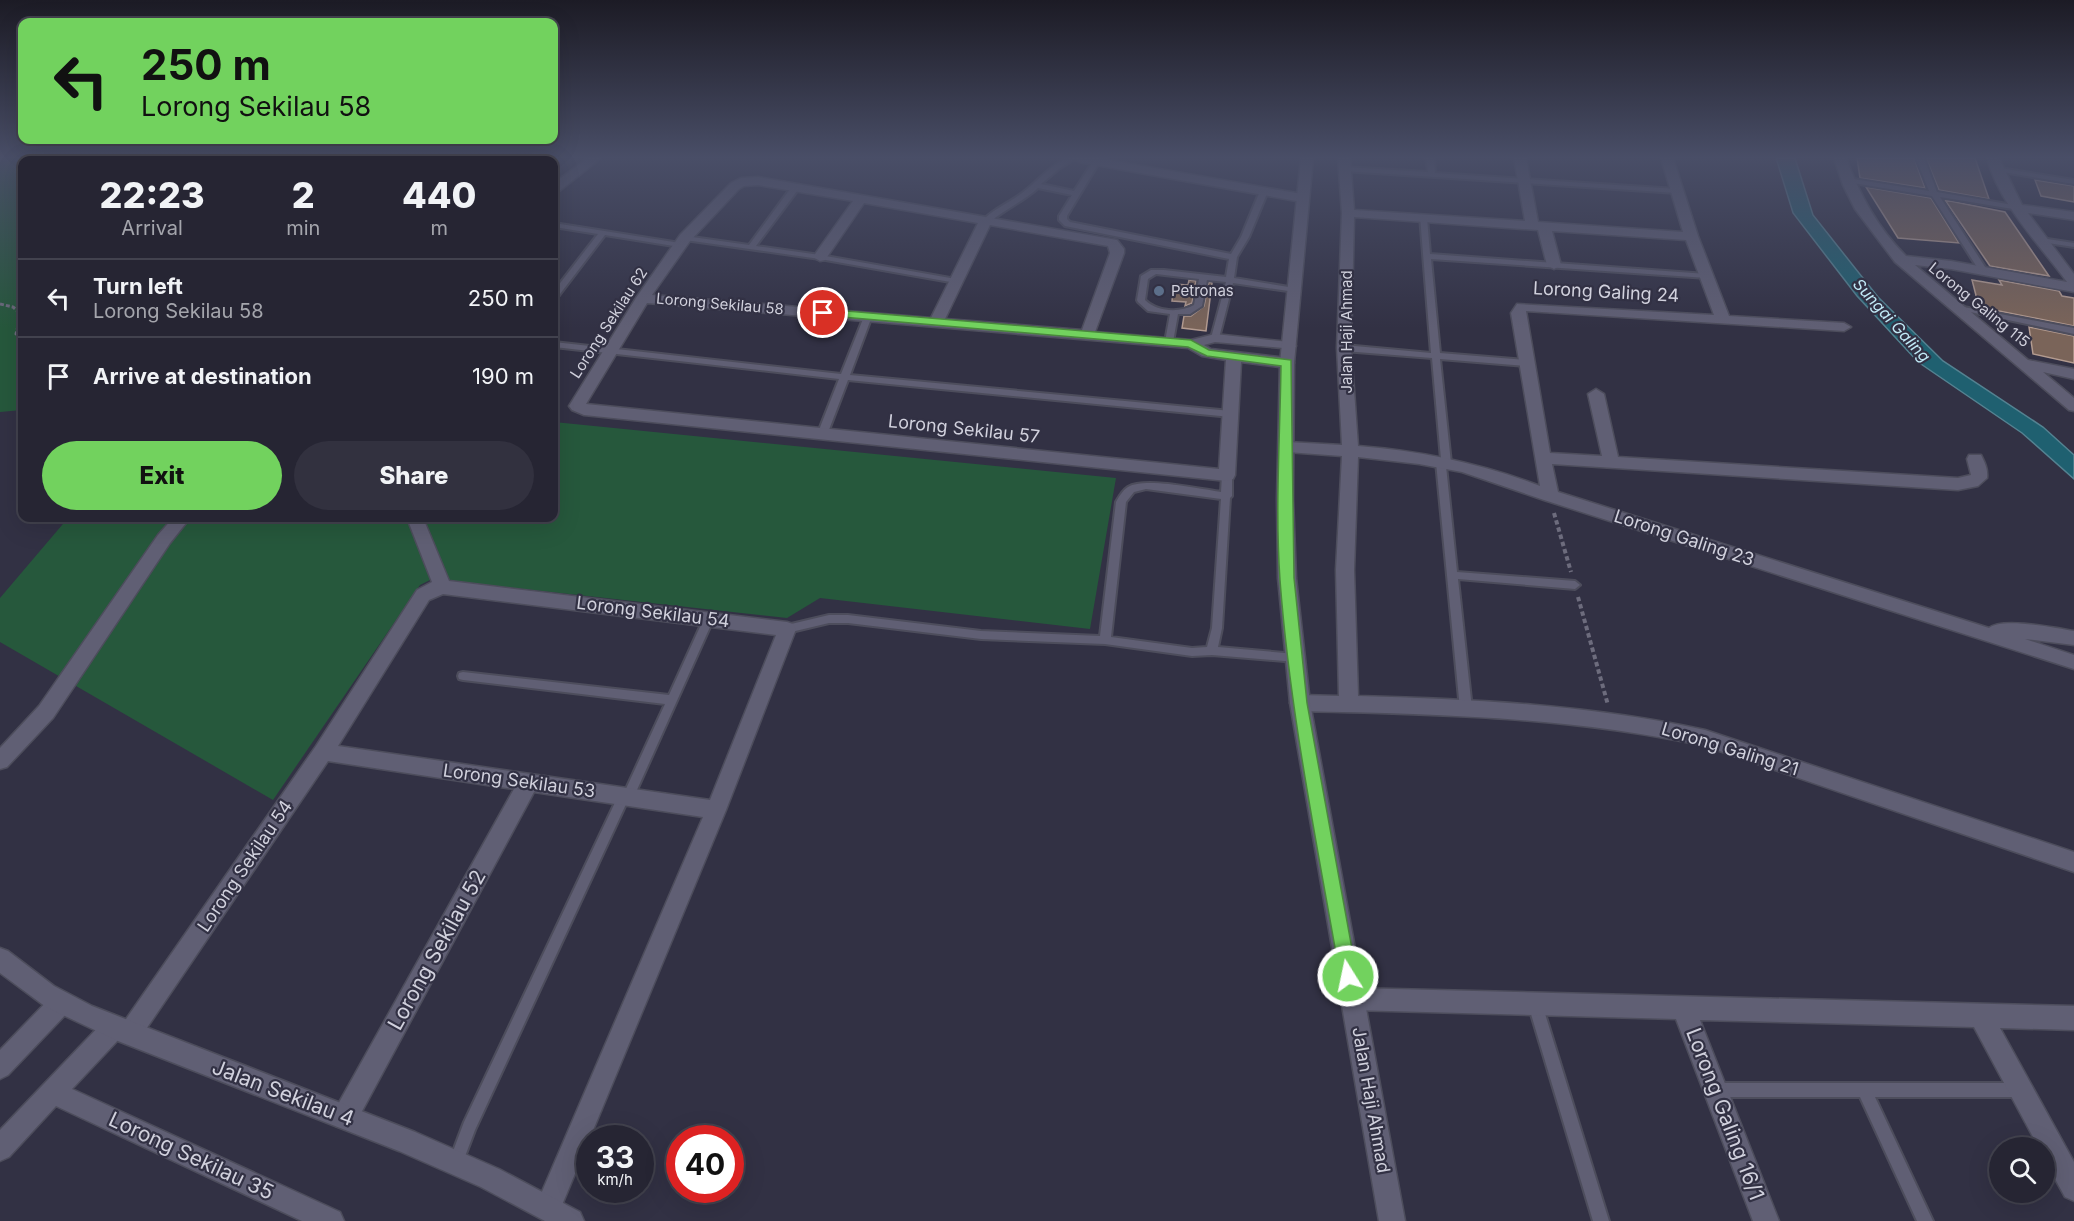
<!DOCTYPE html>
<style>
:root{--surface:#262533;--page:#32313f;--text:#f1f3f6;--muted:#a4a5ac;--line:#42424e;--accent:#72d25e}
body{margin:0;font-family:Inter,sans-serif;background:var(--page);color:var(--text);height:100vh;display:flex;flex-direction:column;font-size:22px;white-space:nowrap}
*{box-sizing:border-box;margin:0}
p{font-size:20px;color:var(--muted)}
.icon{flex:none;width:33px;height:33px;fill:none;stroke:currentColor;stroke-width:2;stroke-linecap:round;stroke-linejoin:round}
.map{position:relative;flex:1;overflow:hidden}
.details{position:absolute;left:18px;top:156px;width:540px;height:366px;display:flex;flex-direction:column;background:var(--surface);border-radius:12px;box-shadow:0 6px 24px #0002,0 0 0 2px var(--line)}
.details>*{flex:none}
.top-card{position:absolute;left:18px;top:18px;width:540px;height:126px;border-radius:12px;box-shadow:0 6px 24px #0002,0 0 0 2px var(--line);background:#72d25e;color:#111;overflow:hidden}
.buttons{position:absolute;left:1989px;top:1137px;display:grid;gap:12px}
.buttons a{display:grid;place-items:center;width:66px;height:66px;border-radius:50%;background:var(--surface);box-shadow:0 6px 24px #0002,0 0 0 2px var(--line);font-size:30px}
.speed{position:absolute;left:576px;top:1125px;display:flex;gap:12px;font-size:30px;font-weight:700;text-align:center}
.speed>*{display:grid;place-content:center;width:78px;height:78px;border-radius:50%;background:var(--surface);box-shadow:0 6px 24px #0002,0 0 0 2px var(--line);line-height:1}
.speed small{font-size:15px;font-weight:400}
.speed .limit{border:9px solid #d22;background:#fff;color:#111}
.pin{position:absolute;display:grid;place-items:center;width:51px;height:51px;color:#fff;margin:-26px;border:3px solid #fff;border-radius:50%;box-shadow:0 2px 6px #0007}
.me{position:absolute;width:66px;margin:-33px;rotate:350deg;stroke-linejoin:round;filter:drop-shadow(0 0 4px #0008)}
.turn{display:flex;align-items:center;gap:21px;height:126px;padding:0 24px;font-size:27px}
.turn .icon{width:78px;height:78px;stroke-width:2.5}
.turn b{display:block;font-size:42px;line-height:51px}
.eta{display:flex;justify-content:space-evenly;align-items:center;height:102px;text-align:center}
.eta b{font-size:36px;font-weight:800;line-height:42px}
.primary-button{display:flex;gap:12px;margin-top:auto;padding:12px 24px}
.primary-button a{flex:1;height:69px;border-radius:36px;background:var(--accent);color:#111;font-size:24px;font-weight:800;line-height:69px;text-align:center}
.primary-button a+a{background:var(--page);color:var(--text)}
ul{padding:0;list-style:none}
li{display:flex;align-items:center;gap:18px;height:78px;padding:0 24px;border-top:2px solid var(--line)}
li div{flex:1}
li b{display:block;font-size:22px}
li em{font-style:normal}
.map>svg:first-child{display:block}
.green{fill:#26583c}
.water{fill:#1f6070;stroke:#548291;stroke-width:1.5}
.building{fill:#7a6459;stroke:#b39b90;stroke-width:1.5}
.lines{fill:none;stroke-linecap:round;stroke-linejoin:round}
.lane-casing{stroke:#4d4d5c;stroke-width:4}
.street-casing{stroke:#4d4d5c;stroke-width:3}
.secondary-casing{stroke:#4d4d5c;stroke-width:3}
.path-far1{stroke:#6d6c7d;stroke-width:3;stroke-dasharray:4 2;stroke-linecap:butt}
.path{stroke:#6d6c7d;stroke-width:4;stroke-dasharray:4.5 3;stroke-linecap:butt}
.lane{fill:#605f74;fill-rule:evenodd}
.street{fill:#605f74;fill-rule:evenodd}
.secondary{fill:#605f74;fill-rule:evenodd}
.route{fill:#72d25e;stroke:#4a883d;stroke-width:1.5}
.service-dot{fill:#5c6f8a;stroke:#323144;stroke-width:2}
.labels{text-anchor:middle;stroke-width:4.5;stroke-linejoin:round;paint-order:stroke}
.far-poi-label{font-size:15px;fill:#d1d1dd;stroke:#323144;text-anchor:start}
.far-street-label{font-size:15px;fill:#d1d1dd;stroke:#323144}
.far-water-label{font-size:16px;font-style:italic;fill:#c1eaf7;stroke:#323144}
.street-label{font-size:18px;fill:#d1d1dd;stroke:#323144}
.near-street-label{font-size:21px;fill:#d1d1dd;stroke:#323144}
</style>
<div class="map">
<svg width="2074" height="1221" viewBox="0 0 2074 1221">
<rect width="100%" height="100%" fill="#323144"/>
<path class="green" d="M0,158H354L351,160H22V410L0,412Z
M554,422L1116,478L1090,629L820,598L787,618L432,579L420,585L273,800L0,642V598L68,518H554Z"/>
<path class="water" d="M1776,158H1795L1813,215L1878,297L1943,361L2043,427L2074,455V479L2022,433L1918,362L1857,296L1793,213Z"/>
<path class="building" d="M1857,158H1914L1925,188L1860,178Z
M1926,158H1975L1989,199L1939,190Z
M2035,180L2074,186V202L2041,196Z
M1866,187L1931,198L1959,243L1898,238Z
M1945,200L2005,212L2049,276L1990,266Z
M1189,280L1196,281L1192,303L1185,306L1186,302L1172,301L1174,284L1188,285Z
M1972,280L2002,285L1999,280L2059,291L2062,296L2074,298V326L1979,307Z
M1209,282L1212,283L1206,331L1182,328L1184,316H1191L1204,306Z
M2029,327L2074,336V363L2033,354Z"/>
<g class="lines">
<defs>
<path id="lane" d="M416,158H429L435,160H422Z
M500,158H509L505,160H498Z
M1067,158H1076L1060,168L1041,184L1074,191L1094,160L1100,161L1067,216V219L1070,222L1231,254L1241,237L1260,191L1267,189L1268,191L1249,237L1237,257L1234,278L1295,288L1299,290L1295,292L1233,283L1219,338L1215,341L1211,338L1226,282L1207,280L1202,306L1190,314H1178L1173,342L1169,345L1166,344L1165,342L1170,314L1148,311L1138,302L1137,300L1141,276L1151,270H1164L1226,277L1229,259L1065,226L1059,220V216L1072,195L1038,188C1023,202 1004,209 989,223L982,221C993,209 1009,203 1022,193C1037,182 1049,166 1067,158ZM1156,274L1199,279L1194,305C1180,313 1157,312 1145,300L1148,279Z
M1426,158H1434L1435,173L1677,189L1681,191L1677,193L1344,171L1340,169L1344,167L1428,172Z
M1916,158H1924L1937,192L2019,206L2023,208L2019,210L1940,197L1987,270L1986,272H1980L1932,196L1847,182L1843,180L1847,178L1929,191Z
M1994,167L2074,180V184L1997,171L1993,169Z
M793,185L800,187L756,246L820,255L956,279L960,281L956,283L820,259L685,240L681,238L685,236L749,245Z
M1420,216L1427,218L1430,254L1707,274L1711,276L1707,278L1431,259L1440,353L1526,360L1530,363L1526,366L1440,359L1451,463L1446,466L1457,572L1575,581L1580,585L1575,589L1458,579L1472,709L1470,712L1466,714L1462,712L1460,709L1436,462L1441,459L1432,358L1344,351L1340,348L1344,345L1431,353Z
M554,223L680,243L684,245L680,247L605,235L557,298H554V291L598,234L554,227Z
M2041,238L2074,243V247L2041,242Z
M1953,305L2074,328V334L1956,309H1953Z
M865,314H871L872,316L850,375L1231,411L1236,414L1231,417L848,380L827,435L822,438L817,435L839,379L554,347V342L841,374Z
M1227,472L1232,475V496L1230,498L1222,628L1218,647L1296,654L1300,655L1301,658L1300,661L1296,662L1212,655L1192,656L1105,644L981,639L848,623H829L787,633L783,632L782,629L783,626L787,625L829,615H848L981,631L1100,636L1116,502C1119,497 1122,491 1128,487C1145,477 1200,489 1221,492L1222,475ZM1146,489L1221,499L1212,628L1207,647L1192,648L1111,637L1126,502L1134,492Z
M709,614L713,615L714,618L632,801L627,802L475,1130L461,1167L456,1169L451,1167L449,1162L464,1122L620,792L625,791L665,704L463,680L459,679L458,676L459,673L463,672L669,695L704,618L705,615Z
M1535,997L1540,999L1542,1004L1609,1221H1593L1528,1004L1530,999Z
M1715,1083H2020L2025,1085L2027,1090L2025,1095L2020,1097H1875L1933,1221H1917L1860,1097H1715L1710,1095L1708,1090L1710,1085Z"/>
<path id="street" d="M412,158H427L425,160H410Z
M588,158H601L558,192L554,193V183Z
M1073,158H1097L1302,194L1308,198L1302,202L1079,162Z
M1338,158H1350L1354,210L1525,221L1514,158H1526L1538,222L1683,232L1661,158H1673L1698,236L1729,316L1844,323L1851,327L1844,331L1526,311L1550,453L1602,456L1588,394L1596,389L1604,394L1618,457L1958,478L1971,475L1967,459L1969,455H1981C1985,463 1988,469 1987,478L1978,486L1958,490L1552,464L1558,492L1989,628C2002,617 2056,628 2074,631V645L2025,639L2074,655V669L1544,500L1462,472L1419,464L1358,457L1354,570L1358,696C1475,699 1590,705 1705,730L2074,852V872L1705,746C1571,717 1437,714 1300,711L1293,709L1290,703L1293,697L1300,695L1339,696L1336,570L1342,456L1287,452L1281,451L1279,447L1281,443L1287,442L1342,445L1337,348L1342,213ZM1354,217L1538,230L1547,265L1554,269L1561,265L1552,231L1686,240L1714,315L1517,304L1511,313L1540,486C1480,463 1421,451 1358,446L1351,348Z
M1834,158H1846C1860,195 1877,227 1906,256L1951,261L2067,282C2039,244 1999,204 1987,158H1999L2022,205L2074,212V220L2028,213L2074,274V292L1951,269L1915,265L2028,360L2074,369V379L2043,372L2074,398V411L2069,410L1895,262L1855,209L1843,185Z
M758,177L1117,240L1124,249V253L1095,332L1191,340L1215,334L1289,342L1296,346L1294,349L1215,342L1204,345L1211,349L1287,358L1294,363L1287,368L1241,362L1235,475L1233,479L1227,481L584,415L572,410L569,406L636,298L680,235L731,183L741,178ZM758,185L853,201L813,257L820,261L825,260L864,203L978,223L931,318L652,295L690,241L739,189L744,186ZM990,225L1108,246L1110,253L1082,330L945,319ZM647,303L1188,348L1202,356L1226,360L1219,469L586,404Z
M173,518H190L170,543L53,718L7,767L0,769V748L39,706L158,535Z
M407,518H423L449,581L787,622L793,624L796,629L726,810L557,1217L548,1221L539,1217L535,1208L703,817L534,792L354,1126L345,1129L336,1126L333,1117L336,1108L514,789L328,761L138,1041L130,1045L122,1041L120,1038L72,1089L340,1212L344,1221H302L56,1106L9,1157L0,1161V1130L106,1019L114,1015L122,1019L124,1022L316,746L417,590L432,582ZM443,594L776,635L710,800L338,746L429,600Z
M1352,988L2074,1006V1030L2000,1028L2074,1162V1201L2065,1197L2044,1159V1148H2039L1974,1027L1700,1020L1779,1221H1753L1676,1019L1352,1010L1344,1007L1340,999L1344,991Z
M61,992L69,995L73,1003L69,1011L8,1075L0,1079V1050L53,995Z"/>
<path id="secondary" d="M1301,158H1313L1294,363L1293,499L1296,578L1310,703L1405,1221H1379L1290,703L1278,578L1277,499L1280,363Z
M0,948L8,951L54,986L92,1006L415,1132L499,1169L580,1212L584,1221H545L481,1187L399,1151L118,1041L46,1007L0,973Z"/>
</defs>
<use href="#lane" class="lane-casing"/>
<use href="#street" class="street-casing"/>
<use href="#secondary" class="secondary-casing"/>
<path class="path-far1" d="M149,160L151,158
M0,304L13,307L21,314L16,334L22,337"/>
<path class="path" d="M1554,513L1571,572
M1578,597L1608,705"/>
<use href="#lane" class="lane"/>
<use href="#street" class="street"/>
<use href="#secondary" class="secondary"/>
</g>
<linearGradient id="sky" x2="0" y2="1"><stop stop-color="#1c1b25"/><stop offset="0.48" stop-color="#494e67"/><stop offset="1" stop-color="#494e67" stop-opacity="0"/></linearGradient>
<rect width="2074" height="328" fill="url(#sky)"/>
<path class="route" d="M823,309L1191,340L1209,350L1291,360L1294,578L1307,703L1357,976L1355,982L1348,984L1342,982L1340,976C1317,844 1290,713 1280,580C1275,509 1280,437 1281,366L1207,356L1188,347L819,315V310Z"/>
<circle class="service-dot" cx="1159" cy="291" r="6"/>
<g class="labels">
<g class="far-poi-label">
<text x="1171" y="296">Petronas</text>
</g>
<g class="far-street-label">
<text transform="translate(720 304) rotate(5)" y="5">Lorong Sekilau 58</text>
<text transform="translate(1979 305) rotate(39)" y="5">Lorong Galing 115</text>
<text transform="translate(609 323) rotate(-57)" y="5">Lorong Sekilau 62</text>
<text transform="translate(1347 332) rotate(-90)" y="5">Jalan Haji Ahmad</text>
</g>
<g class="far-water-label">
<text transform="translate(1892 320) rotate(48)" y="6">Sungai Galing</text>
</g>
<g class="street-label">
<text transform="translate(1606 292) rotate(3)" y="6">Lorong Galing 24</text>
<text transform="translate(964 429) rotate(6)" y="6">Lorong Sekilau 57</text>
<text transform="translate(1684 538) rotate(18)" y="6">Lorong Galing 23</text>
<text transform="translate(653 612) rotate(7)" y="6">Lorong Sekilau 54</text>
<text transform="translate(1730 749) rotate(17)" y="6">Lorong Galing 21</text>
<text transform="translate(519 781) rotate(8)" y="6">Lorong Sekilau 53</text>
<text transform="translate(245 866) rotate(-56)" y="6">Lorong Sekilau 54</text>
<text transform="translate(1371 1100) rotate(80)" y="6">Jalan Haji Ahmad</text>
</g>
<g class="near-street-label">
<text transform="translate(437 950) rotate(-61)" y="7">Lorong Sekilau 52</text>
<text transform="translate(283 1093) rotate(21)" y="7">Jalan Sekilau 4</text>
<text transform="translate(1725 1114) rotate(69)" y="7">Lorong Galing 16/1</text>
<text transform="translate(191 1156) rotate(25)" y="7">Lorong Sekilau 35</text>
</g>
</g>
</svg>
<div class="buttons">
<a><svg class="icon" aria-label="search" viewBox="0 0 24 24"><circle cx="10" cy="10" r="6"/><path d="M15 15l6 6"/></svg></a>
</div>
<div class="speed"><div>33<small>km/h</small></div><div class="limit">40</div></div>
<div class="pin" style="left:823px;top:313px;background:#d93025"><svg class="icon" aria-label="arrive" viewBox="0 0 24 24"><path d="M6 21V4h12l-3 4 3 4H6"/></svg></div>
<svg class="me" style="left:1348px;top:976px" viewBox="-20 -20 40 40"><circle r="17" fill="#72d25e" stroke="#fff" stroke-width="3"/><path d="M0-11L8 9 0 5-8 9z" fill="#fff"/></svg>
<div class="top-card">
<div class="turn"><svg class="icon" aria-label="left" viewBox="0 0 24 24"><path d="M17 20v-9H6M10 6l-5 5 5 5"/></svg><div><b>250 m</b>Lorong Sekilau 58</div></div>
</div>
<section class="details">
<div class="eta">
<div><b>22:23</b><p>Arrival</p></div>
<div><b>2</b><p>min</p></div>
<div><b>440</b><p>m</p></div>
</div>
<ul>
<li><svg class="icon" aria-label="left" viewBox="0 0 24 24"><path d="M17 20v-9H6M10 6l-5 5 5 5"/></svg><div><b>Turn left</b><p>Lorong Sekilau 58</p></div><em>250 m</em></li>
<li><svg class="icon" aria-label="arrive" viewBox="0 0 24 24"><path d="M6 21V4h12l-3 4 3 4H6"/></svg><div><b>Arrive at destination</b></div><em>190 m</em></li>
</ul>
<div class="primary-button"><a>Exit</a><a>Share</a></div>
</section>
</div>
